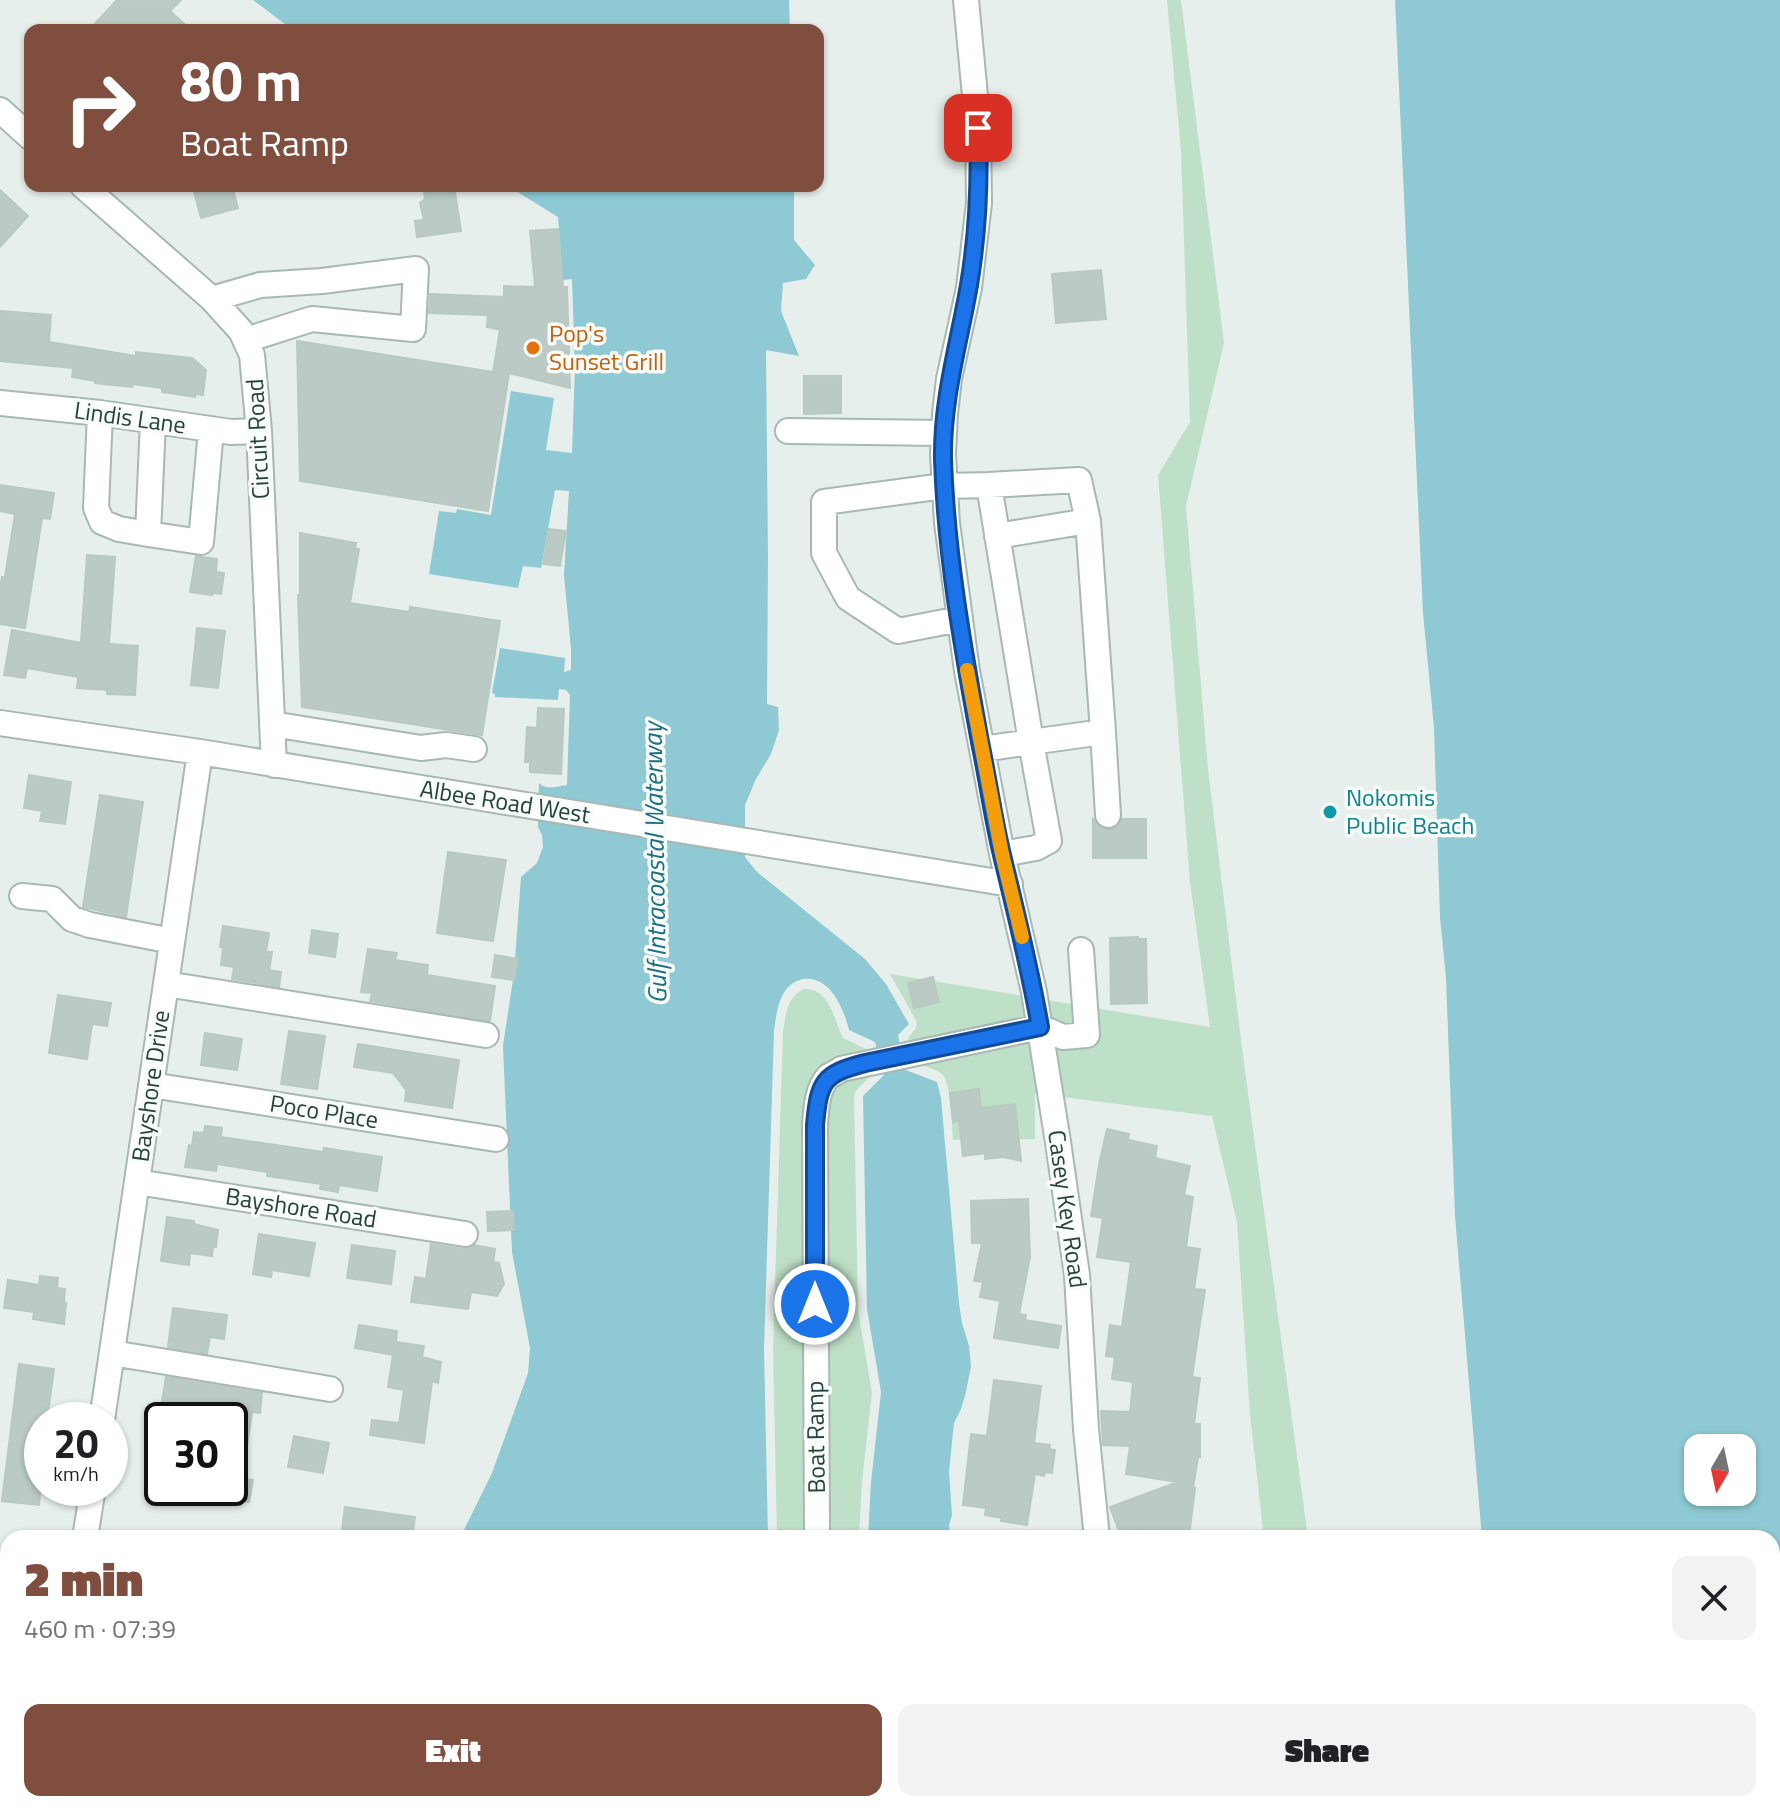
<!DOCTYPE html>
<meta charset="utf-8">
<style>
:root{--surface:#fff;--page:#f2f2f2;--text:#202124;--muted:#757577;--accent:#7f4e3f}
body{margin:0;font-family:"Titillium Web",sans-serif;background:var(--page);color:var(--text);height:100vh;display:flex;flex-direction:column;font-size:30px;white-space:nowrap}
*{box-sizing:border-box;margin:0}
p{font-size:26px;color:var(--muted)}
.icon{flex:none;width:44px;height:44px;fill:none;stroke:currentColor;stroke-width:2;stroke-linecap:round;stroke-linejoin:round}
.map{position:relative;flex:1;overflow:hidden}
.panel{position:absolute;left:0px;top:1530px;width:1780px;height:282px;display:flex;flex-direction:column;background:var(--surface);border-radius:24px 24px 0 0;box-shadow:0 2px 6px #0004}
.panel>*{flex:none}
.guide{position:absolute;left:24px;top:24px;width:800px;height:168px;border-radius:16px;box-shadow:0 2px 6px #0004;background:#7f4e3f;color:#fff;overflow:hidden}
.needle{width:52px;rotate:189deg}
.controls{position:absolute;left:1684px;top:1434px;display:grid;gap:16px}
.controls a{display:grid;place-items:center;width:72px;height:72px;border-radius:16px;background:var(--surface);box-shadow:0 2px 6px #0004;font-size:40px}
.speed{position:absolute;left:24px;top:1402px;display:flex;gap:16px;font-size:40px;font-weight:700;text-align:center}
.speed>*{display:grid;place-content:center;width:104px;height:104px;border-radius:50%;background:var(--surface);box-shadow:0 2px 6px #0004;line-height:1}
.speed small{font-size:20px;font-weight:400}
.speed .limit{border:4px solid #111;border-radius:12px;background:#fff;color:#111}
.pin{position:absolute;display:grid;place-items:center;width:68px;height:68px;color:#fff;margin:-34px;border-radius:16px;box-shadow:0 4px 12px #0006}
.me{position:absolute;width:88px;margin:-44px;rotate:0deg;stroke-linejoin:round;filter:drop-shadow(0 0 6px #0008)}
.turn{display:flex;align-items:center;gap:28px;height:168px;padding:0 24px;font-size:36px}
.turn .icon{width:104px;height:104px;stroke-width:2.5}
.turn b{display:block;font-size:56px;line-height:68px}
.round{display:grid;place-items:center;flex:none;width:84px;height:84px;border-radius:16px;background:var(--page)}
.summary{display:flex;align-items:center;justify-content:space-between;height:136px;padding:0 24px}
h1{font-size:48px;font-weight:800;line-height:60px;color:var(--accent)}
.action{display:flex;gap:16px;margin-top:auto;padding:16px 24px}
.action a{flex:1;height:92px;border-radius:16px;background:var(--accent);color:#fff;font-size:32px;font-weight:800;line-height:92px;text-align:center}
.action a+a{background:var(--page);color:var(--text)}
.map>svg:first-child{display:block}
.green{fill:#bfe0c8}
.water{fill:#8ec9d4;fill-rule:evenodd}
.building{fill:#bbcac4;stroke:#b8c9c2;stroke-width:2}
.lines{fill:none;stroke-linecap:round;stroke-linejoin:round}
.minor-casing{stroke:#a8b8b2;stroke-width:28}
.minor{stroke:#fff;stroke-width:24}
.route-casing{stroke:#114b97;stroke-width:20}
.route{stroke:#1a73e8;stroke-width:14}
.slow{stroke:#f59e0b;stroke-width:14}
.food-dot{fill:#e8710a;stroke:#f7fbf9;stroke-width:3}
.culture-dot{fill:#0f9aa8;stroke:#f7fbf9;stroke-width:3}
.labels{text-anchor:middle;stroke-width:7;stroke-linejoin:round;paint-order:stroke}
.food-label{font-size:24px;fill:#c56008;stroke:#f7fbf9;text-anchor:start}
.street-label{font-size:24px;fill:#24423a;stroke:#f7fbf9}
.culture-label{font-size:24px;fill:#0d838f;stroke:#f7fbf9;text-anchor:start}
.water-label{font-size:26px;font-style:italic;fill:#1c6f80;stroke:#f7fbf9}
</style>
<div class="map">
<svg width="1780" height="1811" viewBox="0 0 1780 1811">
<rect width="100%" height="100%" fill="#e6efeb"/>
<path class="green" d="M1167,0H1181L1224,343L1186,506L1208,769L1242,1048L1308,1538H1264L1250,1414L1237,1222L1212,1116L1062,1097L1046,1000L1210,1027L1190,882L1158,475L1190,422L1181,151Z
M890,974L1024,996L1040,1094H1035V1139L953,1140C952,1126 951,1085 943,1075C938,1069 922,1066 913,1062L908,1038L916,1028L917,1022Z
M804,989C830,988 834,1020 843,1038L868,1050L874,1072L856,1091L854,1096L858,1310L872,1393L862,1482L859,1538H777L773,1349L783,1031C786,1015 787,996 804,989Z"/>
<path class="water" d="M253,0H789L790,30H293Z
M1395,0H1780V1811H1504V1804H1772V1538H1482L1455,1216L1446,978L1440,917L1434,728L1423,613ZM1698,1448H1742V1492H1698Z
M508,186H794V240L815,265L806,279L783,283L781,311L799,356L766,350L768,557L767,704L778,707L779,730L771,754L756,779L745,805V857L757,872L865,959L886,984L909,1024L898,1035L906,1070L937,1082L941,1098L959,1303L962,1323L969,1346L971,1366L966,1392L961,1409L954,1423L949,1472L952,1515L949,1525L950,1538H868L871,1482L881,1392L867,1309L863,1096L884,1075L875,1042L849,1030C844,1009 830,975 803,979C794,981 788,986 783,994C777,1005 776,1018 774,1030L764,1349L768,1538H460L492,1473L528,1373L530,1348L512,1252L504,1070L503,1046L514,973L521,877L537,863L543,847L542,835L538,827L539,783C547,791 557,786 567,785L570,695L566,690L559,689L558,700L495,697V694L492,693L500,648L565,658L564,672L571,670V649L564,575L569,491L555,490L541,568L523,566L518,588L429,574L439,511L456,513L457,509L491,515L511,391L554,398L546,450L572,453L575,367L572,279L563,280L558,217Z
M361,1804H764V1811H360Z
M858,1804H958L959,1811H858Z"/>
<path class="building" d="M117,0H181L170,11L191,30H89Z
M215,186H232L238,208L201,218L194,192Z
M423,186H454L461,231L417,237L415,221L424,220L420,203L425,199Z
M0,190L28,216L0,247Z
M558,229L563,287H567L570,388L509,373L488,511L300,481L297,341L493,372L500,330L487,327L488,315L429,313L430,294L504,297V286L535,287L530,231Z
M1101,270L1106,319L1056,323L1052,274Z
M0,311L51,315L49,342L136,356V352L192,358L206,370L203,395L196,394L195,397L162,392V388L133,384L132,387L95,383V381L72,377L73,368L0,361Z
M804,376H841V413L804,414Z
M0,485L54,493L50,519L42,518L25,628L0,624V587L2,577H5L15,514L0,511Z
M549,529L566,531L560,566L543,564Z
M300,533L356,543L355,549H359L350,603L409,612L410,607L500,621L482,735L302,707L298,595H300Z
M87,555L115,557L109,644L138,646L135,695L107,694V690L77,688L78,677L27,668L25,678L4,675L12,630L81,643Z
M196,556L217,559L216,572L224,573L221,594L212,593V595L190,592Z
M197,628L225,631L218,688L191,685Z
M538,708L564,709L561,774L530,772V762H525L527,727L537,728Z
M29,775L71,782L65,824L40,821L42,811L24,808Z
M100,795L143,802L126,917L83,907Z
M1093,819L1101,828L1108,830L1117,827L1122,819H1146V858H1093Z
M448,852L506,860L493,941L437,933Z
M223,926L269,933L266,952H272L269,970L281,972L279,987L232,979L234,967L221,965L223,947H220Z
M312,930L338,934L335,957L309,953Z
M1138,937V939H1146L1147,1003L1111,1004L1110,938Z
M368,949L397,953L395,960L428,965L427,975L495,986L490,1021L370,1001L372,993L361,992Z
M495,955L518,959L514,980L492,977Z
M933,977L939,1002L914,1008L908,983Z
M58,995L111,1003L107,1026L92,1024L87,1059L49,1053Z
M289,1031L325,1036L317,1089L281,1084Z
M205,1033L242,1039L237,1070L201,1065Z
M358,1044L459,1060L452,1108L405,1101L406,1090L393,1073L354,1067Z
M979,1089L981,1108L1015,1104L1021,1161L1003,1157L985,1159V1153L963,1156L959,1121L953,1122L950,1093Z
M205,1126L222,1128L221,1137L323,1152L324,1148L382,1157L377,1191L339,1185L338,1192L320,1189L321,1184L267,1176V1172L217,1164L216,1171L185,1167L189,1145L192,1146L194,1132L204,1133Z
M1107,1129L1129,1134L1128,1140L1157,1146L1155,1158L1190,1166L1184,1195L1193,1197L1186,1247L1200,1249L1194,1289L1205,1290L1192,1377L1200,1378L1194,1424H1200V1457H1198L1193,1488H1195L1189,1536L1140,1529L1128,1534L1119,1531L1110,1507L1178,1482L1126,1474L1130,1446L1103,1445L1101,1411L1130,1412L1133,1382L1112,1379L1115,1357L1106,1356L1110,1325L1122,1327L1131,1262L1097,1257L1103,1218L1091,1216L1099,1165Z
M1028,1199L1030,1257L1019,1314L1026,1315L1025,1320L1061,1326L1058,1348L994,1338L1000,1301L980,1297L983,1282L974,1281L982,1243H972L971,1201Z
M513,1211L514,1230L488,1231L487,1212Z
M167,1217L194,1221V1224L218,1230L216,1247H213L212,1256L190,1253L189,1265L161,1261Z
M259,1234L315,1243L309,1276L272,1270L271,1277L253,1274Z
M431,1244L463,1249L474,1245L495,1249L493,1262L499,1263L504,1284L497,1296L471,1292L468,1309L411,1302L415,1277L426,1279Z
M352,1245L395,1251L391,1284L347,1278Z
M40,1276L58,1278L57,1288L65,1289L64,1303H66L64,1324L33,1319L34,1312L4,1308L8,1280L39,1285Z
M173,1308L227,1315L224,1339L210,1337L207,1354L168,1347Z
M359,1325L397,1331L396,1342L424,1346L422,1357L441,1362L438,1383L432,1381L424,1443L370,1435L372,1420L399,1423L404,1390L388,1387L393,1355L355,1348Z
M19,1364L54,1369L47,1420H42V1477L39,1505L2,1501Z
M166,1377L262,1393L260,1413L252,1412L242,1479L253,1480L249,1502L230,1498V1412L162,1402Z
M994,1380L1041,1386L1034,1443L1050,1445L1049,1449L1055,1450L1052,1473L1045,1472L1044,1476L1035,1474L1027,1525L1001,1521L1002,1518L985,1515L986,1508L963,1505L971,1434L987,1436Z
M294,1436L329,1443L323,1473L288,1467Z
M345,1507L415,1517L412,1538H341Z"/>
<g class="lines">
<defs>
<path id="minor" d="M966,0L978,128L979,203L969,288L949,379L945,414L943,454L947,523L967,671L1002,854L1034,992L1058,1142L1077,1275L1086,1429L1097,1538
M0,110L30,137
M83,186L212,299L241,331L252,355L259,431L274,765
M212,299L260,285L322,281L416,269L413,329L312,319L246,340
M0,403L100,413L231,432L259,431
M100,413L96,508L102,522L119,529L148,534
M153,421L148,534L201,542L211,430
M788,431L944,433
M989,485L1079,480L1088,521
M997,536L1088,521L1103,732L1031,742L1049,841L1036,848L1002,854
M960,619L898,631L848,598L824,553V502L944,486L989,485L1031,742L982,749
M0,723L200,752L1010,884
M272,724L421,748L446,745L474,749
M1103,732L1108,815
M22,896L52,899L72,919L90,925L172,941
M166,984L486,1035
M151,1085L496,1139
M137,1182L465,1234
M112,1353L330,1389
M102,1420L200,752
M85,1538L93,1488
M817,1538L815,1125C816,1109 817,1088 829,1076C830,1076 840,1070 841,1069L1040,1027L1063,1037L1087,1035L1081,950
M45,1811L46,1804
M795,1811L796,1804
M1136,1811V1804"/>
</defs>
<use href="#minor" class="minor-casing"/>
<use href="#minor" class="minor"/>
</g>
<g class="lines">
<defs>
<path id="route" d="M815,1304V1125C819,1081 823,1074 865,1063L1040,1027C1030,969 1016,913 1002,855C993,818 988,780 980,742C963,649 946,554 943,459C942,399 959,343 969,285C978,231 980,182 978,128"/>
</defs>
<use href="#route" class="route-casing"/>
<use href="#route" class="route"/>
<path class="slow" d="M967,670L1002,854L1022,937"/>
</g>
<circle class="food-dot" cx="533" cy="348" r="8"/>
<circle class="culture-dot" cx="1330" cy="812" r="8"/>
<g class="labels">
<g class="food-label">
<text x="549" y="342">Pop's<tspan x="549" dy="28">Sunset Grill</tspan></text>
</g>
<g class="street-label">
<text transform="translate(130 418) rotate(8)" y="8">Lindis Lane</text>
<text transform="translate(258 439) rotate(-93)" y="8">Circuit Road</text>
<text transform="translate(505 802) rotate(9)" y="8">Albee Road West</text>
<text transform="translate(151 1086) rotate(-82)" y="8">Bayshore Drive</text>
<text transform="translate(324 1112) rotate(9)" y="8">Poco Place</text>
<text transform="translate(301 1208) rotate(9)" y="8">Bayshore Road</text>
<text transform="translate(1067 1209) rotate(82)" y="8">Casey Key Road</text>
<text transform="translate(816 1437) rotate(-91)" y="8">Boat Ramp</text>
</g>
<g class="culture-label">
<text x="1346" y="806">Nokomis<tspan x="1346" dy="28">Public Beach</tspan></text>
</g>
<g class="water-label">
<text transform="translate(655 863) rotate(-91)" y="9">Gulf Intracoastal Waterway</text>
</g>
</g>
</svg>
<div class="controls">
<a><svg class="needle" viewBox="-14 -14 28 28"><path d="M0-13l5 13h-10z" fill="#e53935"/><path d="M0 13l5-13h-10z" fill="#757577"/></svg></a>
</div>
<div class="speed"><div>20<small>km/h</small></div><div class="limit">30</div></div>
<div class="pin" style="left:978px;top:128px;background:#d93025"><svg class="icon" aria-label="arrive" viewBox="0 0 24 24"><path d="M6 21V4h12l-3 4 3 4H6"/></svg></div>
<svg class="me" style="left:815px;top:1304px" viewBox="-20 -20 40 40"><circle r="17" fill="#1a73e8" stroke="#fff" stroke-width="3"/><path d="M0-11L8 9 0 5-8 9z" fill="#fff"/></svg>
<div class="guide">
<div class="turn"><svg class="icon" aria-label="right" viewBox="0 0 24 24"><path d="M7 20v-9h11M14 6l5 5-5 5"/></svg><div><b>80 m</b>Boat Ramp</div></div>
</div>
<section class="panel">
<div class="summary"><div><h1>2 min</h1><p>460 m · 07:39</p></div><a class="round"><svg class="icon" aria-label="close" viewBox="0 0 24 24"><path d="M6 6l12 12M18 6L6 18"/></svg></a></div>
<div class="action"><a>Exit</a><a>Share</a></div>
</section>
</div>
